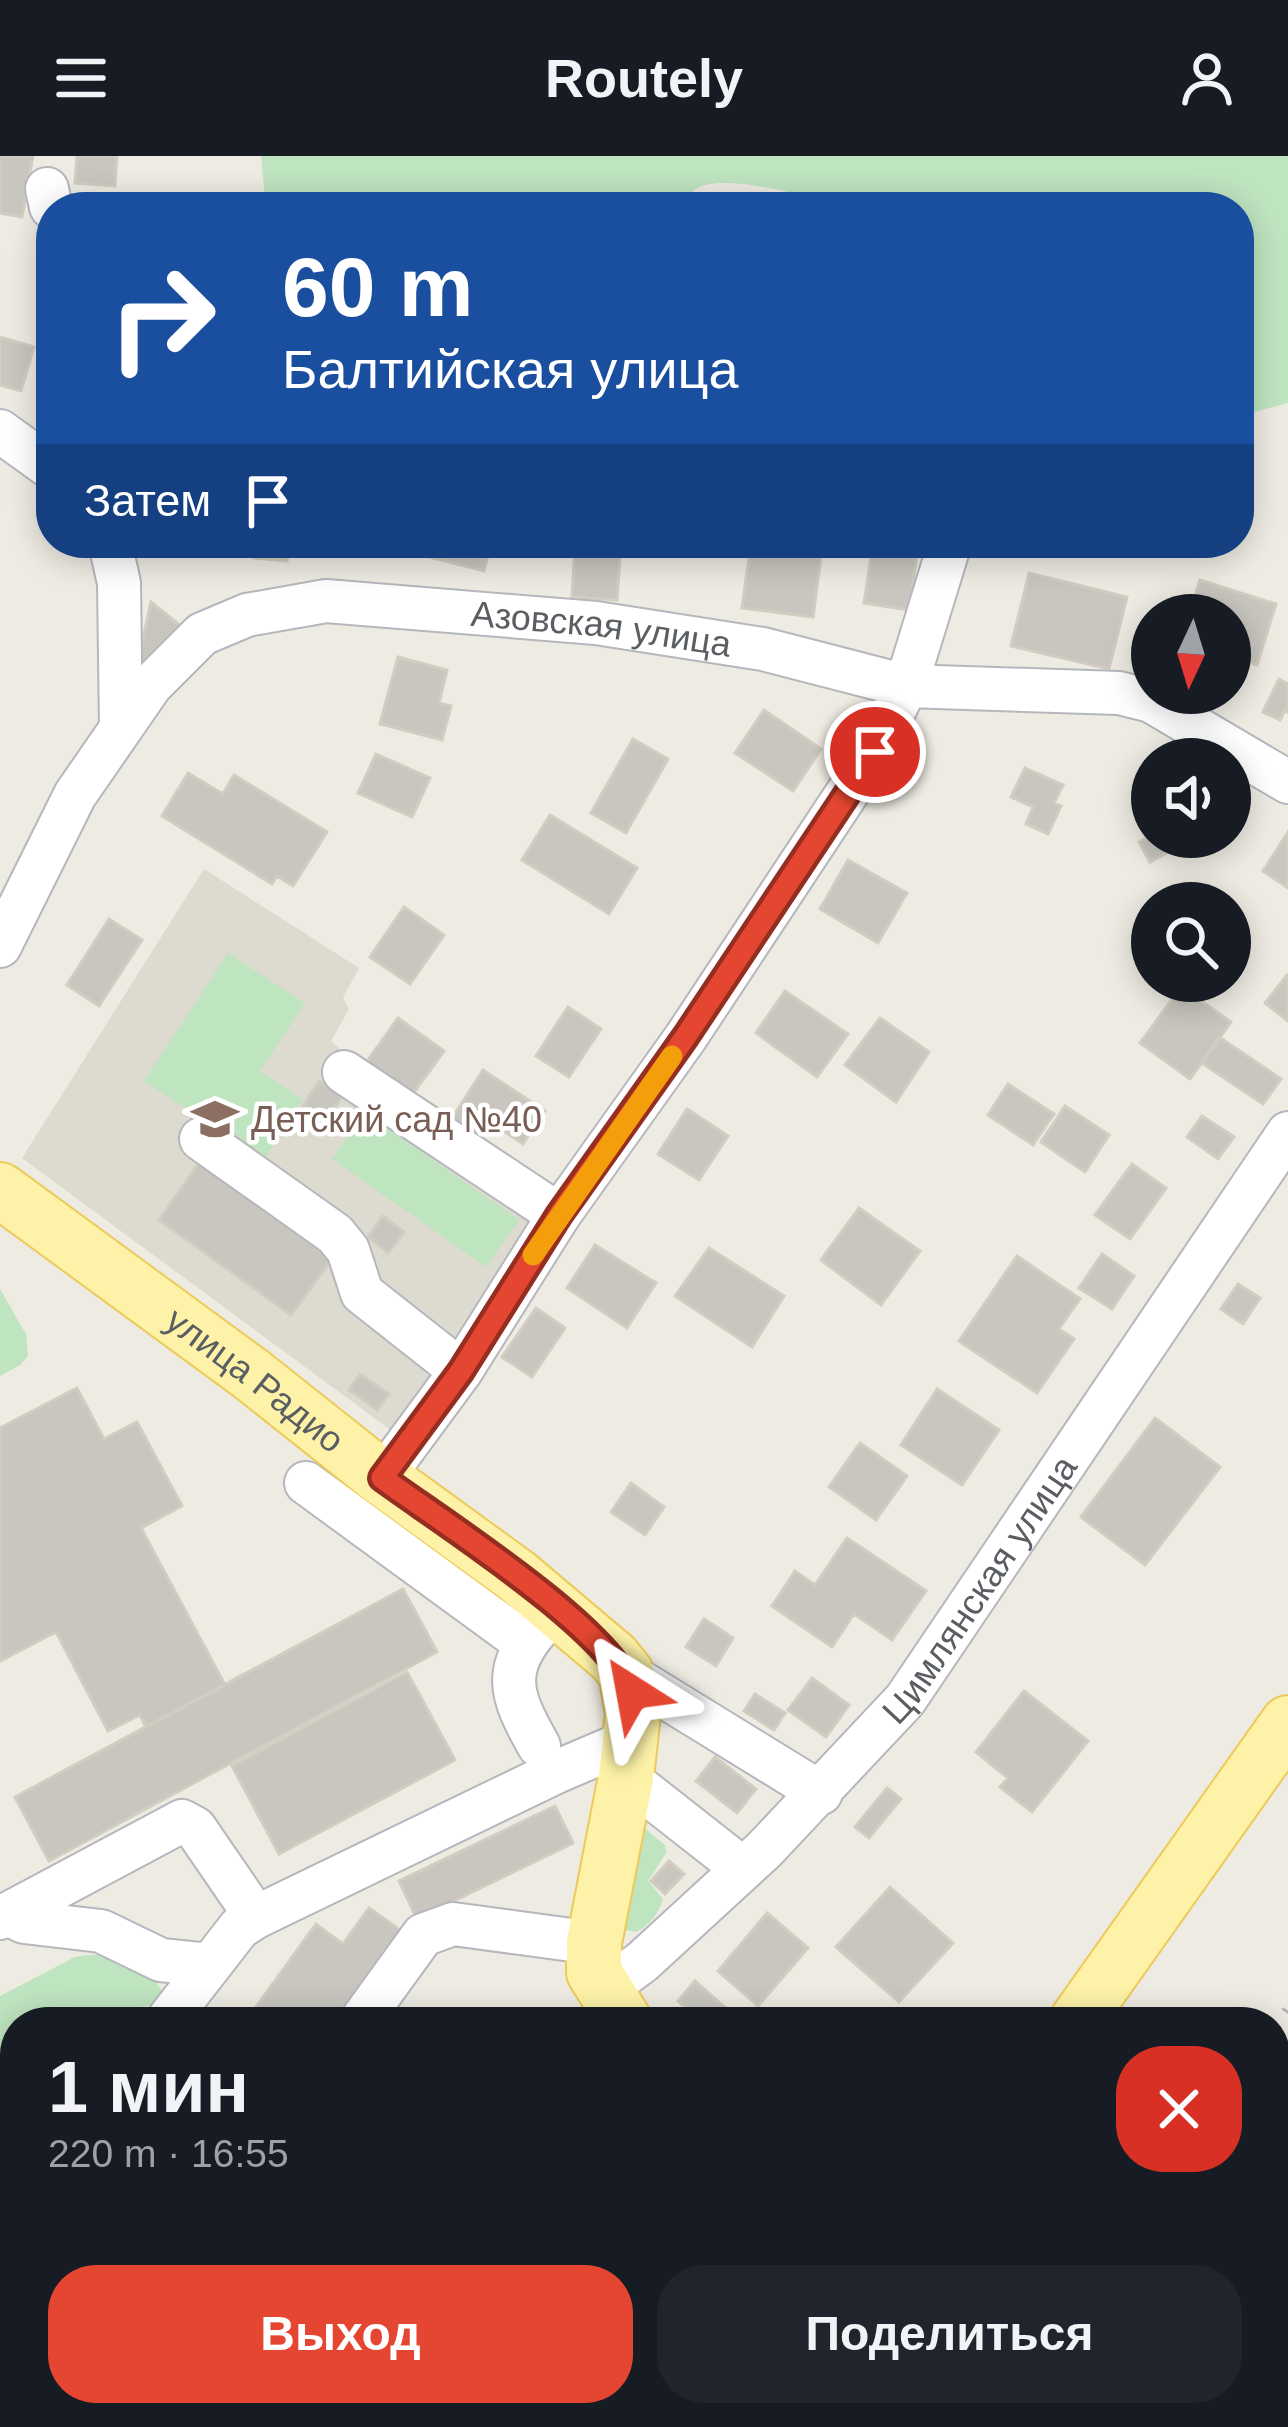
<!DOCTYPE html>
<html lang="ru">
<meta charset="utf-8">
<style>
:root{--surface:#171b24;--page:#20242c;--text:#f1f3f6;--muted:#9ea1a6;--accent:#e44631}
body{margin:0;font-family:Helvetica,sans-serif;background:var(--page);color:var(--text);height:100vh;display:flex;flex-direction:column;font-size:45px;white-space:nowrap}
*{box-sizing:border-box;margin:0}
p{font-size:39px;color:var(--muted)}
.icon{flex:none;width:66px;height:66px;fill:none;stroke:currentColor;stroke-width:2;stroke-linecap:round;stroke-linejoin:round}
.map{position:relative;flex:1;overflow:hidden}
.details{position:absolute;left:0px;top:1851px;width:1290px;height:420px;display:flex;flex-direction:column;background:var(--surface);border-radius:48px 48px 0 0;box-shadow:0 6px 30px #0003}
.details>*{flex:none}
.banner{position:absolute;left:36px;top:36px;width:1218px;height:366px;border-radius:48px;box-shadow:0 6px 30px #0003;background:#1a4fa0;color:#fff;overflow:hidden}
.needle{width:78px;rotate:184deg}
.tools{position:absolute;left:1131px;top:438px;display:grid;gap:24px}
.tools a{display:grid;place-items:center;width:120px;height:120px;border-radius:50%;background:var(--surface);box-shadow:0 6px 30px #0003;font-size:60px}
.pin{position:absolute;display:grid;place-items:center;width:102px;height:102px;color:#fff;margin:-51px;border:6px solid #fff;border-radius:50%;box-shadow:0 3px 12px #0007}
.me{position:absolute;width:132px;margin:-66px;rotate:326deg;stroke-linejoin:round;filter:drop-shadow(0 0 9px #0008)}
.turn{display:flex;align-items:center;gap:42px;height:252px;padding:0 48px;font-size:54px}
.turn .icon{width:156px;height:156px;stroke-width:2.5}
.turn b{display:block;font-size:84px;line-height:102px}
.then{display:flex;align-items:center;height:114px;padding:0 48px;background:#0003;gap:24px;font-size:45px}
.round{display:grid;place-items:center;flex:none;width:126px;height:126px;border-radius:48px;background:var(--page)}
.summary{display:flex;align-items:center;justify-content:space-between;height:204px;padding:0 48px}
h1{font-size:72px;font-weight:800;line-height:90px}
.action{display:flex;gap:24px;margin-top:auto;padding:24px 48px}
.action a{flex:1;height:138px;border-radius:48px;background:var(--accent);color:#fff;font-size:48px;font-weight:800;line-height:138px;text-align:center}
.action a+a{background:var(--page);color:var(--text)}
header{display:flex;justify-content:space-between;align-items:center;height:156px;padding:0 48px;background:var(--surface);font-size:54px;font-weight:800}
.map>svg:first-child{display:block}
.education{fill:#dddad0}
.green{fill:#bfe4c0}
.building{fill:#c8c6bf;stroke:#d1cdc0;stroke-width:3}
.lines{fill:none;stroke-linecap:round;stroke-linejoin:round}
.minor-casing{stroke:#b5b7bc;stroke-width:46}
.major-casing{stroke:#edca5a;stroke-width:58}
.minor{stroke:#fff;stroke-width:42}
.major{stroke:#fdf2a7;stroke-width:54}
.rail{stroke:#b3b4b4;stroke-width:9;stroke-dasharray:3 15;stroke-linecap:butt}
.route-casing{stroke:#942e20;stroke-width:30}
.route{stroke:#e44631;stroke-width:21}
.slow{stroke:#f59e0b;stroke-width:21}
.labels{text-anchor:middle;stroke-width:9;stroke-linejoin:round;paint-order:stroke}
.street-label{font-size:36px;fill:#5a5e62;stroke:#fff}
.education-label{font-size:36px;fill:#785e54;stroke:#fff;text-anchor:start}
</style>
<header><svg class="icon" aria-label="menu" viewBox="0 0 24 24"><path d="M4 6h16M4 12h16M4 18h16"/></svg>Routely<svg class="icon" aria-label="person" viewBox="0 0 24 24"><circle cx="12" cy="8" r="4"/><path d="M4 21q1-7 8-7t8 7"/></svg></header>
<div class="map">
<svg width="1288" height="2271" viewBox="0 0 1288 2271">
<rect width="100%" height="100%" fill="#edebe2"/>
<path class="education" d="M204,713L359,812L343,842L349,853L331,885L539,1071L400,1281L22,1002Z"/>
<path class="green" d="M261,0H1288V247L1239,260V51H849C819,43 724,16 698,32C690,36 682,45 676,51H266Z
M228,797L305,847L260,915L303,944L265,1002L144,925Z
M365,956L519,1064L486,1111L332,1003Z
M0,1133L26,1178L28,1200L20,1209L0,1220Z
M636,1665L665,1689L666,1697L648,1725L663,1743C659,1757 650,1769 636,1776L618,1772Z
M88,1799H101L156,1826L162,1835L158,1848L109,1857L87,1866H15V1928L0,1935V1840L75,1801Z
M1288,2078V2253L1275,2248V2101Z"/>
<path class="building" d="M0,0H33L22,61L0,57Z
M77,0H117L115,30L75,27Z
M0,181L34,191L21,235L0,229Z
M255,387H289L287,405L254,402Z
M433,387H491L484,415L429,401Z
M575,387H621L617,444L572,441Z
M629,387H694L693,399L628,395Z
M751,387L822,393L813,461L742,452Z
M873,387L918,391L909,454L864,447Z
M1029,417L1127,441L1109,513L1011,490Z
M1200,424L1276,448L1257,509L1230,501V459H1189Z
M151,446L187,475L152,517L138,506Z
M398,501L447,514L439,547L451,550L442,584L380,568Z
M1279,523L1288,528V556L1285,554L1280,564L1263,556Z
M764,554L821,593L793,635L735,597Z
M633,583L668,603L626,677L591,657Z
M376,598L430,622L412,661L358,637Z
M1025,612L1063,629L1054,647L1061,650L1048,678L1026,668L1033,651L1011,641Z
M188,617L223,638L234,619L327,676L293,730L277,720L272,728L162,660Z
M550,659L637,712L609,758L522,704Z
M1288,676V732L1263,715Z
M1152,679L1175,681L1180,690L1150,706L1139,686Z
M848,704L907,737L878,787L820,753Z
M404,751L444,779L410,828L370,801Z
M109,763L142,784L99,850L67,829Z
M1287,819H1288V865L1265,847Z
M1181,831L1231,866L1190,923L1140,887Z
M785,835L848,878L817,921L756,877Z
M568,851L601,873L569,921L536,900Z
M398,862L444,895L412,939L366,907Z
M880,862L929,896L896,946L845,909Z
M1219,881L1281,923L1263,948L1202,907Z
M483,914L545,955L523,988L487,964L474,984L449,967Z
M319,925L342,940L327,964L303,950Z
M1008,928L1054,958L1033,989L988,959Z
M1065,950L1109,979L1085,1016L1041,986Z
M687,953L728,980L699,1024L658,998Z
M1202,960L1234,981L1218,1003L1187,981Z
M199,1007L332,1103L291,1159L159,1064Z
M1132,1008L1166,1032L1130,1083L1095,1059Z
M859,1052L920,1095L881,1149L821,1104Z
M383,1060L404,1076L388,1097L368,1081Z
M595,1089L656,1127L627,1172L567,1132Z
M709,1092L784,1140L752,1191L675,1140Z
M1102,1098L1134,1120L1112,1153L1079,1132Z
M1017,1100L1080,1143L1059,1173L1074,1183L1037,1237L959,1185Z
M1238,1128L1260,1142L1243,1168L1221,1153Z
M536,1152L565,1172L532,1221L502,1201Z
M360,1218L389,1238L377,1254L349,1234Z
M77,1232L104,1283L137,1266L182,1350L141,1372L225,1529L403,1433L437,1496L49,1705L15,1641L146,1571L140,1559L108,1575L56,1476L0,1505V1272Z
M77,1232L104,1283L137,1266L182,1350L141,1372L225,1529L146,1571L140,1559L108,1575L56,1476L0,1505V1272Z
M937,1233L999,1274L962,1329L901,1289Z
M1155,1262L1220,1311L1145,1409L1081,1361Z
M860,1287L907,1320L876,1364L829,1331Z
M631,1327L664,1351L645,1379L611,1356Z
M847,1382L926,1435L892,1484L854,1458L832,1491L772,1450L795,1415L815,1429Z
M403,1433L437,1496L49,1705L15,1641Z
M704,1463L733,1482L716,1510L686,1491Z
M407,1516L455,1604L279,1698L232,1610Z
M812,1522L849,1549L826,1581L788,1554Z
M1024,1535L1088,1585L1032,1656L1000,1631L1008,1622L976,1596Z
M755,1538L785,1557L774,1574L744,1555Z
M715,1601L756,1633L737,1657L696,1625Z
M887,1632L901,1643L869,1682L855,1671Z
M555,1650L573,1687L417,1763L399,1725Z
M669,1705L684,1718L665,1738L651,1725Z
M890,1731L953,1787L899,1846L836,1791Z
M369,1752L400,1774L333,1866H245L316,1768L343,1788Z
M767,1757L808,1792L758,1850L718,1815Z
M695,1825L728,1854L717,1866H703L678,1845Z
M15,2146V2238L13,2241L0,2233V2169Z
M297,2256H364L354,2271H342L326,2261L320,2270Z
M550,2256H600L591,2271H574Z"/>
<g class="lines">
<defs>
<g id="minor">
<path d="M47,33L51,51"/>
<path d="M0,275L51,312"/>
<path d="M110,387L119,427L121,572"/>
<path id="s1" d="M0,790L75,639L151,529L202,478L247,459L326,445L596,467L763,493L906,530L1119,537L1151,545L1288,626"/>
<path d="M344,916L559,1059"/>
<path d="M201,983L335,1078L348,1094L362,1137L461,1215"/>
<path d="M382,1322L461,1215L559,1059L686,881L875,595L906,530L950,387"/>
<path d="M306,1327L525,1487"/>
<path d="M626,1517L821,1637"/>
<path d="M539,1590C510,1539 500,1513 544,1466"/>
<path d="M626,1621L742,1712"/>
<path d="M8,1758L24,1766L101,1775L161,1804L209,1809"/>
<path d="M0,1762L182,1665L195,1672L256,1761"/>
<path id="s2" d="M604,1834L642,1806L764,1694L905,1544L1288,977"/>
<path d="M166,1866L239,1772L256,1761L556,1616L631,1584"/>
<path d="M360,1866L423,1779L453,1768L594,1787"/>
<path d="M1168,2256L1190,2271"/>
<path d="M74,2271L84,2256"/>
<path d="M629,2271L658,2256"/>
<path d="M792,2271L801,2256"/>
</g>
<g id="major">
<path id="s3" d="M0,1034L251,1218L382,1322L517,1420L614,1502L626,1517L633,1557L626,1621L594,1787V1816L625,1866"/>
<path d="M1076,1866L1288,1567"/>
</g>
</defs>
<use href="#minor" class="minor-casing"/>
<use href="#major" class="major-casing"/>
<use href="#minor" class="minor"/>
<use href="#major" class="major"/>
<path class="rail" d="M1275,1871L1288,1852
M1275,1913L1288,1894
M1014,2271L1023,2256
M1042,2271L1052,2256"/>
</g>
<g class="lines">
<defs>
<path id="route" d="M632,1536C610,1472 442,1366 382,1322L461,1215L559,1059L686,880L875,596"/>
</defs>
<use href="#route" class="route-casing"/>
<use href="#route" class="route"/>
<path class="slow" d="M533,1099L672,900"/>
</g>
<defs>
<symbol id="school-bare" viewBox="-9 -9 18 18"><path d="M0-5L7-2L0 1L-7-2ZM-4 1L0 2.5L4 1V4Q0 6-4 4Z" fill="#8d6e63" stroke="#fff" stroke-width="2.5" paint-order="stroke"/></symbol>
</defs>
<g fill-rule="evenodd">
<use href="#school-bare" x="182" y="930" width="66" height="66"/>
</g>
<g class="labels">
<g class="street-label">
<text dy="13" stroke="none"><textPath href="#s1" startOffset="780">Азовская улица</textPath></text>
<text dy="13" stroke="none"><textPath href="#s3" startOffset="318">улица Радио</textPath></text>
<text dy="13" stroke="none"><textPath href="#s2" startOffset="552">Цимлянская улица</textPath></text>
</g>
<g class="education-label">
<text x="251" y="976">Детский сад №40</text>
</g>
</g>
</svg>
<div class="tools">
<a><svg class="needle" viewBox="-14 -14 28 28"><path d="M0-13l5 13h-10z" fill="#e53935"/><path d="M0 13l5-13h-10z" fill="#9ea1a6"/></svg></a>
<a><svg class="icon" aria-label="sound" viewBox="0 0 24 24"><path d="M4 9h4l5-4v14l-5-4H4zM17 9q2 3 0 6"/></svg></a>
<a><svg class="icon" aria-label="search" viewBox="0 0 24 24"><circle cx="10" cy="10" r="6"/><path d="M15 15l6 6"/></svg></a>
</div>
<div class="pin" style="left:875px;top:596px;background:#d93025"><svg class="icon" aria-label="arrive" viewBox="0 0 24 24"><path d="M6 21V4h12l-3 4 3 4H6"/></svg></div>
<svg class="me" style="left:632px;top:1536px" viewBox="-20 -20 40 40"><path d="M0-17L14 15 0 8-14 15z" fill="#e44631" stroke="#fff" stroke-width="4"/></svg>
<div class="banner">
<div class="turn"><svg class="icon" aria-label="right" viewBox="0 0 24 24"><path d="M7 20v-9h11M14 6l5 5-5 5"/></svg><div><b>60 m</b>Балтийская улица</div></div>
<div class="then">Затем<svg class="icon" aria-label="arrive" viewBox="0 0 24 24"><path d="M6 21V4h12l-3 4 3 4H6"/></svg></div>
</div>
<section class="details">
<div class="summary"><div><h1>1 мин</h1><p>220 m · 16:55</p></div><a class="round" style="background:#d93025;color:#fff"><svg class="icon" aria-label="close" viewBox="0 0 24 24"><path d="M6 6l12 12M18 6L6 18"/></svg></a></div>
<div class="action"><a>Выход</a><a>Поделиться</a></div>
</section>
</div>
